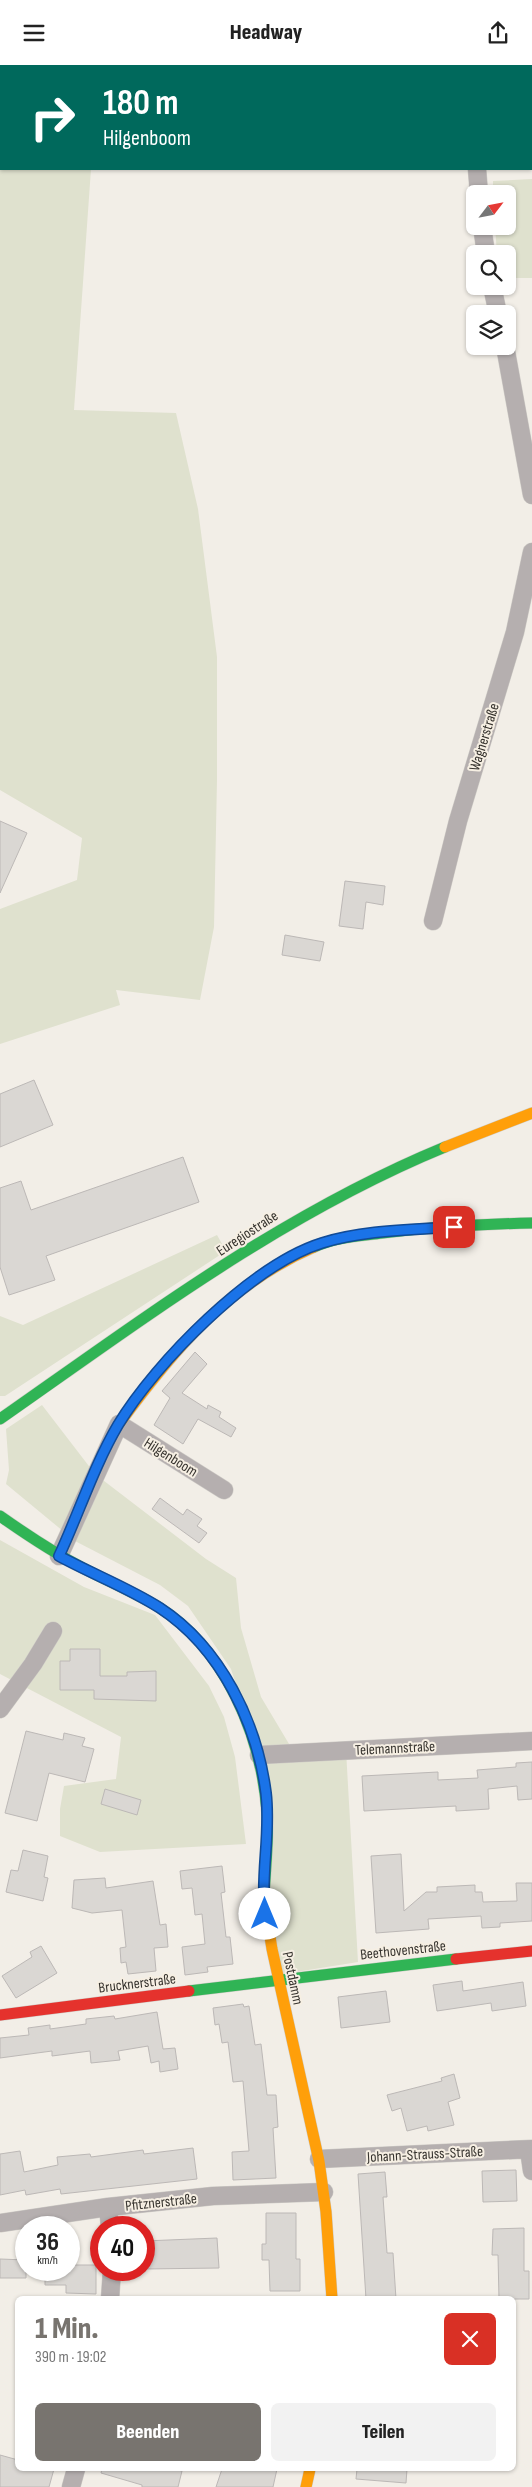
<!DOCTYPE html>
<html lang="de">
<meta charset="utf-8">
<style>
:root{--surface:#fff;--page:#f2f2f2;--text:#222;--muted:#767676;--accent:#78746f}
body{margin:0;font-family:"Sofia Sans Condensed",sans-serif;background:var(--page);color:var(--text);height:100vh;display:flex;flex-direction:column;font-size:19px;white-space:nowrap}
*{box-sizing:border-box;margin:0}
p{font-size:16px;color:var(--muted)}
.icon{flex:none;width:28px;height:28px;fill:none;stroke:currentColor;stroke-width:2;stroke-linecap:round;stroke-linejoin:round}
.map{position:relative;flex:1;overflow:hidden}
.side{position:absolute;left:15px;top:2231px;width:501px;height:175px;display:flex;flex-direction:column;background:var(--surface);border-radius:8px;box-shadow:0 1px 4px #0004}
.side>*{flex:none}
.top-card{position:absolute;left:0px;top:0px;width:532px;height:105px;box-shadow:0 1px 4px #0004;background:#00695c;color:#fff;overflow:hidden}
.needle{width:32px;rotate:58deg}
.controls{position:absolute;left:466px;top:120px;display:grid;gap:10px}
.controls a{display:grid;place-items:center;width:50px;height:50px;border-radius:8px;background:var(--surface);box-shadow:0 1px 4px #0004;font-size:25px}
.speed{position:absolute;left:15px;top:2151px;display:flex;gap:10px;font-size:25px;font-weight:700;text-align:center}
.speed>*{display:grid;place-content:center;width:65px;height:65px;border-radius:50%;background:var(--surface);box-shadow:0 1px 4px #0004;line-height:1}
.speed small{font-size:12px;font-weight:400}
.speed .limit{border:8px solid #d22;background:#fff;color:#111}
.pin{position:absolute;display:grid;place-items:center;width:42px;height:42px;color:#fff;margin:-21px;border-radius:10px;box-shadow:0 2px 8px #0006}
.me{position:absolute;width:55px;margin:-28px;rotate:0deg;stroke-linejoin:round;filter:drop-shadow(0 0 4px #0008)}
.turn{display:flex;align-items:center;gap:18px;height:105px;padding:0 20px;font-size:22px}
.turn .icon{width:65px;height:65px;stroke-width:2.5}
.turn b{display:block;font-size:35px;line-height:42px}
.round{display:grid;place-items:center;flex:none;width:52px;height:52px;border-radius:8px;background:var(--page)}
.headline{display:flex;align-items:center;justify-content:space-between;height:85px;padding:0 20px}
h1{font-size:30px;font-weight:800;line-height:38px;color:var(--accent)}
.button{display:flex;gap:10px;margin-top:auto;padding:10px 20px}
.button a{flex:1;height:58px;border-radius:8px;background:var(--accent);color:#fff;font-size:20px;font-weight:800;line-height:58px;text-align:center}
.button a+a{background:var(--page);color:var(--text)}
header{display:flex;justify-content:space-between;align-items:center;height:65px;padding:0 20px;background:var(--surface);font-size:22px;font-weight:800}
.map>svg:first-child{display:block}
.green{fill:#dfe1ce}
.building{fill:#dad7d3;stroke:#bcb8b6}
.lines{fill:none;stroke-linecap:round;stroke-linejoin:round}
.street-casing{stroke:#cfccc7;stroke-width:19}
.fast-casing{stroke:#cfccc7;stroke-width:12}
.slow-casing{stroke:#cfccc7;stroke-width:12}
.jam-casing{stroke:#cfccc7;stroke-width:12}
.street{stroke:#b5afaf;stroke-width:18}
.fast{stroke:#30b455;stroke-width:11}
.slow{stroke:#ff9f0a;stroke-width:11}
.jam{stroke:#e5322d;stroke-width:11}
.route-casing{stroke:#114b97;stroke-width:12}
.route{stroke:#1a73e8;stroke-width:9}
.labels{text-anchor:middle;stroke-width:4;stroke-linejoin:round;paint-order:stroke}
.street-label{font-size:15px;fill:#36332e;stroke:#f6efe3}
</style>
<header><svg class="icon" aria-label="menu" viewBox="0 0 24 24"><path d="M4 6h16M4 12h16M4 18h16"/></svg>Headway<svg class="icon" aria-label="share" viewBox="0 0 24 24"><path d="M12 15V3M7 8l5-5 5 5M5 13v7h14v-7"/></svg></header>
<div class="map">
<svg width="532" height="2422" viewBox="0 0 532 2422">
<rect width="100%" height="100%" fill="#f2eee7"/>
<path class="green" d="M0,0H99L1,1V104H91L74,345L176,348L198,444L217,592V715L214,862L200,935L116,925L120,940L0,979V844L77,815L82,773L0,725Z
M269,0H455V1H269Z
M532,114V213H508V189H497L495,161H508V129H493V116Z
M217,1170L226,1186L5,1331H0V1251L23,1260Z
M42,1340L95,1409L206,1494L236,1513L241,1563L261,1632L295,1689L346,1685L358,1897L277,1910L259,1690L231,1604L188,1541L160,1520L75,1476L6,1419L9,1405L6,1364Z
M0,1475L84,1522L155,1550L209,1621L224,1652L235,1692L246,1779L100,1787L60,1771V1744L64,1721L116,1714L121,1672L0,1609Z"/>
<path class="building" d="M0,756L27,768L0,828Z
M345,816L385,821L383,840L366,837L363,864L339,861Z
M285,870L324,877L320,896L282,890Z
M34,1015L53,1060L0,1082V1029Z
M183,1092L199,1137L46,1191L55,1215L9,1230L0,1202V1123L21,1116L31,1145Z
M195,1287L207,1299L182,1328L207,1344L208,1340L221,1347L219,1352L236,1363L231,1372L198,1354L183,1379L154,1360L170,1333L162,1326Z
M160,1433L183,1450L187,1444L202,1454L197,1461L207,1468L199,1478L152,1444Z
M70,1584H100V1611H127V1607L156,1606V1636L94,1634V1625H60V1596H70Z
M26,1666L63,1675L64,1668L85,1673L82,1681L94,1684L85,1717L49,1708L37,1756L5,1748Z
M532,1697V1734L518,1735L517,1721L488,1724L489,1744L456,1746V1741L364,1746L362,1711L438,1707V1715L478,1713L477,1705L516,1702V1698Z
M105,1724L141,1735L137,1750L101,1739Z
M23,1785L48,1791L44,1812L48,1813L43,1836L6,1827L11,1805L18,1806Z
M401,1789L404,1846L426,1827H437V1822L475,1820V1827H482L483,1837L517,1836L516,1818H532V1856L500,1858V1862L482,1863L481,1851L428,1854L429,1864L376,1868L371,1791Z
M222,1801L225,1827L221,1828L226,1872H230L233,1899L207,1902L208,1907L185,1910L182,1882L205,1879L202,1849L195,1850L192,1823L182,1824L180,1806Z
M105,1813L106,1823L153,1816L160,1860L166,1859L168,1882L154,1883L156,1906L128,1909L126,1897L121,1898L120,1883L126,1882L122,1845L92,1848L72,1843L74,1815Z
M41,1881L57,1908L16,1933L2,1911L32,1892L30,1887Z
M462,1916L463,1926L523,1917L526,1941L492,1946L491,1938L437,1946L433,1920Z
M386,1926L390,1957L341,1963L338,1932Z
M243,1939L244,1942L249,1941L255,1980L261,1979L267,2030H276L278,2062L273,2063L276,2113L233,2115L232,2087L249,2086L243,2016L233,2017L228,1977L222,1978L219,1959L215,1960L213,1943Z
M157,1947L163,1984L175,1983L178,2004L160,2007L159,1996L151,1998L148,1981L118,1986L120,1995L91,1998L90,1986L52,1991V1986L0,1993V1973L29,1970L28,1963L50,1960V1964L86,1959V1954L114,1951L115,1954Z
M454,2009L460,2033L448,2037L454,2060L428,2066L427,2061L407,2066L401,2043L392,2046L387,2030L442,2016L441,2013Z
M193,2083L197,2114L61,2129L60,2124L26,2130L25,2125L0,2130V2089L20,2086L24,2107L58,2100L57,2092L90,2089L91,2092L143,2085L144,2089Z
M516,2105L517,2136L483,2137L482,2106Z
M385,2107L387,2132H383L387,2188H393L396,2234H366L358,2109Z
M266,2148H296V2194H300V2226H270L269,2195H262V2179H266Z
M524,2163V2206H529V2234H499L498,2190H492L493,2164Z
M217,2173L219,2203L144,2204V2176Z
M0,2194L26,2195V2213H0Z
M69,2200H96V2229L66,2228V2220H45V2205H69Z
M0,2390L18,2395V2404H54L49,2422H0Z
M102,2404H172L182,2406L178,2422H142V2420L101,2408Z
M222,2404H277L273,2422H216Z
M357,2404H407L406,2418L356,2414Z"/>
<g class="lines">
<defs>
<path id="street" d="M474,0V1
M477,104L479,129
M482,161L486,189
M492,221L498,249
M505,281L532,430
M433,856L458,756L515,567L532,487
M59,1491L119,1359L224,1425
M0,1644L33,1599L53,1566
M259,1690L532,1676
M529,2085L532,2106
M319,2094L532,2084
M108,2142L110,2162
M0,2158L108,2142L213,2131L324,2127
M110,2234L112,2205
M71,2422L76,2404"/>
<path id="fast" d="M314,1182C336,1172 359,1171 382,1168C432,1162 482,1159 532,1158
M0,1354C143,1254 282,1149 445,1082
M0,1451C27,1470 54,1488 83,1503C108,1516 133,1527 157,1541C225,1583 261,1670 267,1747C269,1777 265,1805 264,1834
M189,1926L456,1894"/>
<path id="slow" d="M445,1082L532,1048
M119,1359C172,1286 230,1218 314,1182
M264,1834L272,1884L319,2096L326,2147L332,2234
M306,2422L310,2404"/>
<path id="jam" d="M456,1894L532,1886
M0,1950L189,1926"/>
</defs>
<use href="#street" class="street-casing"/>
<use href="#fast" class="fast-casing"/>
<use href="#slow" class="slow-casing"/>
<use href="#jam" class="jam-casing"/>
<use href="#street" class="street"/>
<use href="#fast" class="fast"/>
<use href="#slow" class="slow"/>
<use href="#jam" class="jam"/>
</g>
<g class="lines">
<defs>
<path id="route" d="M265,1849C260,1811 271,1769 266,1728C257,1658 221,1583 160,1543C129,1523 92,1509 59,1491C79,1448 94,1401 118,1360C156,1297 252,1200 322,1178C364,1165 411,1165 454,1162"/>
</defs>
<use href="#route" class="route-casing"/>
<use href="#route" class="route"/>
</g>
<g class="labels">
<g class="street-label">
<text transform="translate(484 672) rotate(-73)" y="5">Wagnerstraße</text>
<text transform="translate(247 1168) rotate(-33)" y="5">Euregiostraße</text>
<text transform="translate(171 1392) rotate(32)" y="5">Hilgenboom</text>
<text transform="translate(395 1683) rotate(-3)" y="5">Telemannstraße</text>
<text transform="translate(403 1885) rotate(-6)" y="5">Beethovenstraße</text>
<text transform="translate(293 1913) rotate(78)" y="5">Postdamm</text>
<text transform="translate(137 1918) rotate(-7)" y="5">Brucknerstraße</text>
<text transform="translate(425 2089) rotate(-3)" y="5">Johann-Strauss-Straße</text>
<text transform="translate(161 2137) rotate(-6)" y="5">Pfitznerstraße</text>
</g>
</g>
</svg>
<div class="controls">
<a><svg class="needle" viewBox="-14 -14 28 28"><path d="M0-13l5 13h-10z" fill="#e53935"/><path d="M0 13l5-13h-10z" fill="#767676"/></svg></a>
<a><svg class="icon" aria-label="search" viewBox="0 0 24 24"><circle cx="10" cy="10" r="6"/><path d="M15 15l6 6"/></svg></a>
<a><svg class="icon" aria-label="layers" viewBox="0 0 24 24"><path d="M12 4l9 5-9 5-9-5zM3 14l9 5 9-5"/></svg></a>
</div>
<div class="speed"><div>36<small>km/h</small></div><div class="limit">40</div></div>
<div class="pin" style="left:454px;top:1162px;background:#d93025"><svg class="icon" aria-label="arrive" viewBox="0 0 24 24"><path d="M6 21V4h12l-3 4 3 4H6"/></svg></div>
<svg class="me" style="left:265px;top:1849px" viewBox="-20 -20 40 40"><circle r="19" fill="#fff"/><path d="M0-13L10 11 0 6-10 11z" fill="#1a73e8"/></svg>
<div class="top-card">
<div class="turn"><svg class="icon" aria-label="right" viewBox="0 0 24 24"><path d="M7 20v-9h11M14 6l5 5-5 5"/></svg><div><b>180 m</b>Hilgenboom</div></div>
</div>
<section class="side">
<div class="headline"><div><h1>1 Min.</h1><p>390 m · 19:02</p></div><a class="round" style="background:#d93025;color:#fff"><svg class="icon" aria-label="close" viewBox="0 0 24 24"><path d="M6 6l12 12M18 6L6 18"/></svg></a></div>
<div class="button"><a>Beenden</a><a>Teilen</a></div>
</section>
</div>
